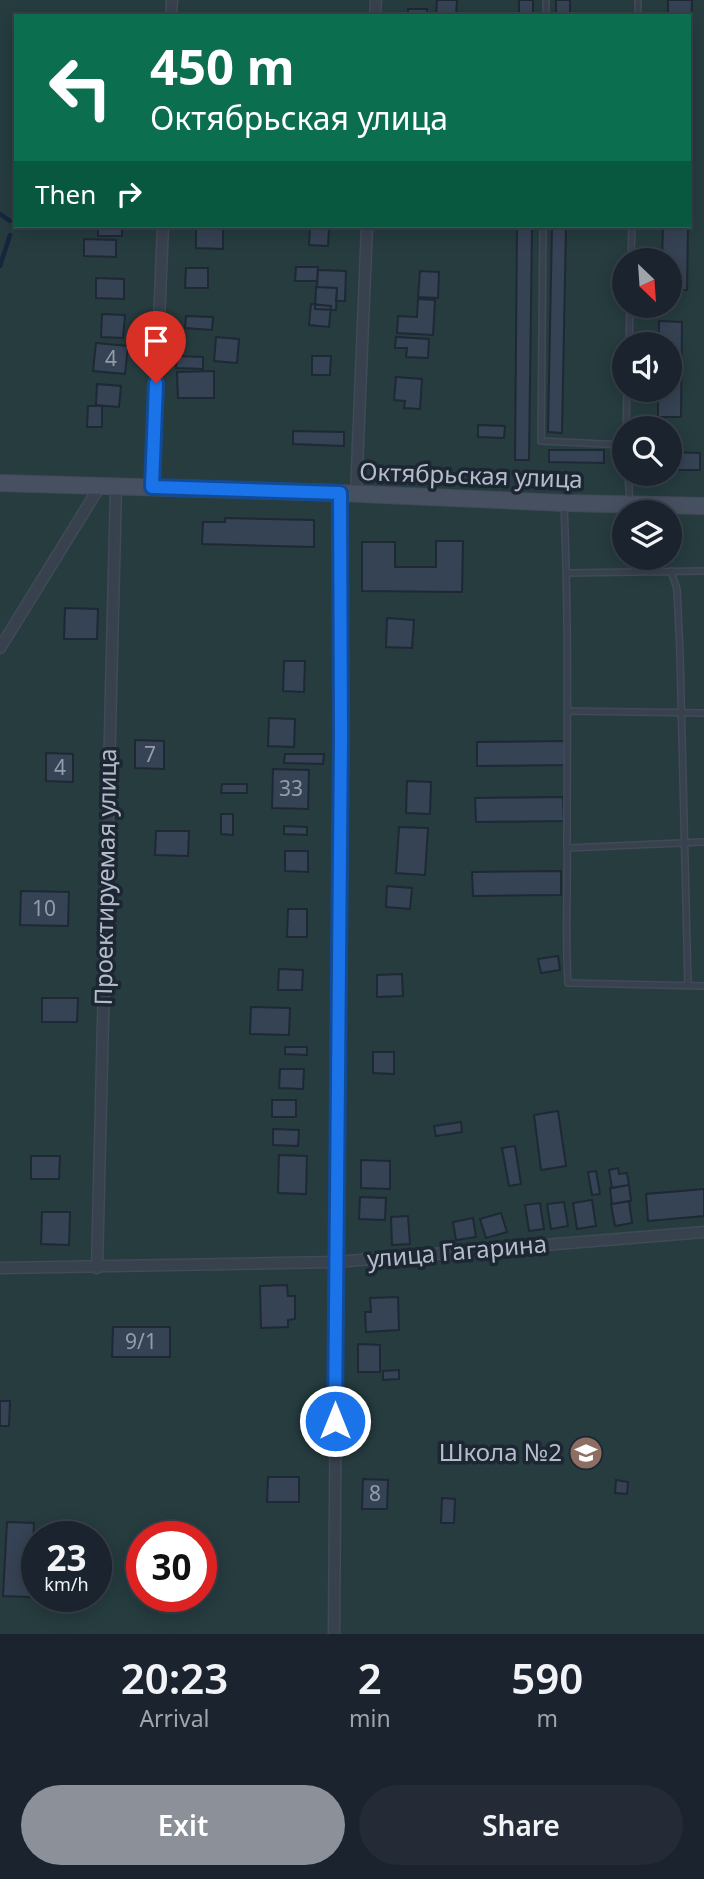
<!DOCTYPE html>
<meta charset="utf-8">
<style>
:root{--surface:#1b232e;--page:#242b36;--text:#f1f3f6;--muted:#a0a4aa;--line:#39404a;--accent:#8c9099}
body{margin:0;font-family:"Noto Sans",sans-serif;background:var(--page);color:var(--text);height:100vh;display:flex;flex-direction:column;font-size:26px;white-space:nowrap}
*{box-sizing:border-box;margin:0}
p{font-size:23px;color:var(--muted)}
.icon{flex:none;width:38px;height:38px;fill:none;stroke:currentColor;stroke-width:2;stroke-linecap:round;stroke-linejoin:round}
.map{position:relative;height:1634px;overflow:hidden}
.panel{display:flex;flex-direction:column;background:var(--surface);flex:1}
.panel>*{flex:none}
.hud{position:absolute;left:14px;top:14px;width:677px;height:214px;border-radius:0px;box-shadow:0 4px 18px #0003,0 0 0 2px var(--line);background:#0b6e4f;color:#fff;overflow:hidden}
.needle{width:46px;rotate:155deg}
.buttons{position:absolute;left:612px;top:248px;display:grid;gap:14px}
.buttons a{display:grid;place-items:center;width:70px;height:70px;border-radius:50%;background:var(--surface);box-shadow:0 4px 18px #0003,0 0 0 2px var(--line);font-size:35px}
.speed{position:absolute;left:21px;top:1521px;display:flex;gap:14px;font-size:35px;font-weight:700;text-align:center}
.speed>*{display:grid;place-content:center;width:91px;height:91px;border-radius:50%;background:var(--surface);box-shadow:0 4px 18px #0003,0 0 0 2px var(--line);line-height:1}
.speed small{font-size:18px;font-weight:400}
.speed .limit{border:10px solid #d22;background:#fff;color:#111}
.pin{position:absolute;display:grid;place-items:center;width:60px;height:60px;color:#fff;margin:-72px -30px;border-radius:50% 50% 50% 0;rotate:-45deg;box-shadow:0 0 7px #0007}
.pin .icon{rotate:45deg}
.me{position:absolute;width:77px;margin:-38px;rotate:0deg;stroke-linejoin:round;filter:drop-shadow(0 0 5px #0008)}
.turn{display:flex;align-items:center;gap:24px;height:147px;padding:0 21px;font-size:32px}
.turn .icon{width:91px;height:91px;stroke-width:2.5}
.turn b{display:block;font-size:49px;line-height:60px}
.then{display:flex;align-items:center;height:66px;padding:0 21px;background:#0003;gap:14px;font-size:26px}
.eta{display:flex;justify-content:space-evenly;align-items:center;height:119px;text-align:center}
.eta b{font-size:42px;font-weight:600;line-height:49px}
.button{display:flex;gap:14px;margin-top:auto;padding:14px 21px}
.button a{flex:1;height:80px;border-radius:42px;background:var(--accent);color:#fff;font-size:28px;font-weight:600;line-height:80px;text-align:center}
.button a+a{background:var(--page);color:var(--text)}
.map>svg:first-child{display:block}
.green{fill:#263c3f;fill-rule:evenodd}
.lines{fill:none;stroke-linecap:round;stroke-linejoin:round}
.stream{stroke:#17263c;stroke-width:4.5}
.building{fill:#364354;stroke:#1f2835;stroke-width:2}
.service-casing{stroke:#414a57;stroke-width:8}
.minor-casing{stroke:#414a57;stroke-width:13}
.secondary-casing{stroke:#414a57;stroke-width:18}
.service{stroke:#38414e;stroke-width:5}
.minor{stroke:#38414e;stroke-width:10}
.secondary{stroke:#465061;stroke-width:16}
.route-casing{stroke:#114b97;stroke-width:18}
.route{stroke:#1a73e8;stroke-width:12}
.labels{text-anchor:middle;stroke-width:7;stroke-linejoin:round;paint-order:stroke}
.number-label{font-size:21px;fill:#929caa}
.street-label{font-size:24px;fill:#b4bcc9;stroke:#1d2633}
.poi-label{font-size:24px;fill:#b4bcc9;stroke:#1d2633;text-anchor:end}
</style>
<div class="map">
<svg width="704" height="1634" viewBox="0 0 704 1634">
<rect width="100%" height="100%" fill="#242f3e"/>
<path class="green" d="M0,0H704V1634H0ZM16,16H690V226H16ZM625,261H670V306H625ZM625,345H670V390H625ZM625,429H670V474H625ZM625,513H670V558H625ZM37,1536H96V1596H37ZM142,1536H201V1596H142Z"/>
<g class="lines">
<path class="stream" d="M0,214L10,221
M0,266L10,235"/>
</g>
<path class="building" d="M437,0H457L456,16H436Z
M519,0H533V16H519Z
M556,0H570V16H556Z
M668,0H692L691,35L690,16H668Z
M408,9H427V16H408Z
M98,226H122V236H98Z
M196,226H223V249L196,248Z
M310,226H329L328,246L309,245Z
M517,226H532L529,460H515Z
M552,226H566L562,433L548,432Z
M663,226H688L687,290H670V261H662Z
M84,239L116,240V257L84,256Z
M296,267H318L317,281H295Z
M186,268H208V288H185Z
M318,270L346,271L345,301H336L337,288L317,287Z
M420,271L439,272L438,298L418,297Z
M96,278L124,279V299L96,298Z
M316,287L337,288L336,310L315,309Z
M418,299L435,300L433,335L397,333L398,316L417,317Z
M311,304L331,306L329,327L309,325Z
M102,314L125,315L123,338L101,337Z
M186,316L213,317L212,330L185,328Z
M659,321L682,322L681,417H658V390H670V345H659Z
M216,337L239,339L237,363L214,361Z
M396,337L429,339L428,358L406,357L407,348H395Z
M96,343L128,346L125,374L93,371Z
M177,356L203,357V369L176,368Z
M312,356H331L330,375H312Z
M214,371V398H178L177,372Z
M396,377L422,379L420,409L404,408L405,401L394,400Z
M97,384L121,386L119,407L96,405Z
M88,406H102V427H87Z
M478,425L505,426L504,438L478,437Z
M293,431L344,432V446L293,444Z
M549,450H604V463L549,462Z
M670,452L700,453V470H670Z
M225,518L314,520V547L202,544L203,522H225Z
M436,541H463L462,592L362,591V542H395V567H436Z
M65,608L98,609L97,639H64Z
M387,618L414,620L412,648L386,647Z
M284,661H305L304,692L283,691Z
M269,718L295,719L294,747L268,746Z
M135,740L164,741V769L135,768Z
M565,741V765L477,766V742Z
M46,753L73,754V782L46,781Z
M285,754H324L323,764L284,763Z
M273,769L309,770L308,809L272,808Z
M407,781L431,782L430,814L406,813Z
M222,784H247V793H221Z
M563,797L564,821L476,822L475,798Z
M221,814H233V835L221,834Z
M284,826L307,827V835L284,834Z
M399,827L428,828L425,875L396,873Z
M156,831H189L188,856L155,855Z
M285,851H308V872L285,871Z
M561,871V895L473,896L472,872Z
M387,886L412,888L410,909L386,907Z
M21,891L69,892L68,926L20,925Z
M288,909H307V937H287Z
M558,956L560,970L541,973L538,959Z
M279,969L303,970L302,990H278Z
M402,974L403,996L377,997V975Z
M42,998H78L77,1022H42Z
M251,1007L290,1008L289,1035L250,1034Z
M285,1047H307V1055L285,1054Z
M373,1052H394V1074L373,1073Z
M280,1069H304L303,1089L279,1088Z
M272,1100H296V1117H272Z
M558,1111L566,1166L541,1170L534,1115Z
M461,1122L462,1132L436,1136L434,1126Z
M273,1129L299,1130L298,1146L273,1145Z
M515,1146L521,1184L509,1186L502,1148Z
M279,1155L307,1156L306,1194L278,1193Z
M31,1156H60L59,1179H31Z
M361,1160L390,1161V1189L361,1188Z
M618,1168L619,1174L627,1173L629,1185L612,1188L609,1170Z
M596,1171L600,1194L592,1195L588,1172Z
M629,1185L631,1201L612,1204L610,1188Z
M704,1189V1216L648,1221L646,1194Z
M360,1197L386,1198L385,1220L359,1219Z
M592,1200L596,1226L577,1229L573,1203Z
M629,1201L632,1223L615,1226L611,1204Z
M564,1202L568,1226L551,1229L547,1204Z
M540,1203L544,1229L529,1231L525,1205Z
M42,1212H70L69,1245L41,1244Z
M501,1213L507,1232L486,1238L480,1219Z
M408,1216L410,1244L392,1245L391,1217Z
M473,1218L476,1237L456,1240L453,1222Z
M287,1285L288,1296H295V1319L288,1320V1327L261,1328L260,1286Z
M398,1297L399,1330L366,1332L365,1312H371L370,1298Z
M113,1327H170V1357H112Z
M358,1344L380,1345V1372H358Z
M399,1370V1379L383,1380V1371Z
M0,1401H10L9,1426H0Z
M268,1477H299V1502H267Z
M363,1479L388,1480L387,1509H362Z
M616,1480L628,1482L627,1494L615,1493Z
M442,1498L455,1499L454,1523H441Z
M7,1522L34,1523L30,1597L3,1596Z"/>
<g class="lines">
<defs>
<path id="service" d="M546,16V0
M638,16V0
M543,226L541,441L625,445
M631,261L632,226
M629,345L630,306
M626,429L627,390
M628,474L630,503
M564,506C569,619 567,731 567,844C568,891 565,936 568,983L704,986
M671,571L677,589L680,654L688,986
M567,573L704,571
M567,711L704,713
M567,848L704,842"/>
<path id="minor" d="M171,16L172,0
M375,16L376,0
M152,487L163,226
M356,494L367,226
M0,648L100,486
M0,1268L336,1262L704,1232
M97,1268L116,487
M334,1634L341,737L340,493"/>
<path id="secondary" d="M0,483L340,493L564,503L704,506"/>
</defs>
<use href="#service" class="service-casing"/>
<use href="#minor" class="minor-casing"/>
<use href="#secondary" class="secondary-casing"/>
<use href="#service" class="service"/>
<use href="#minor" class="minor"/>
<use href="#secondary" class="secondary"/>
</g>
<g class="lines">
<defs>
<path id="route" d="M156,383L152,487L340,493L341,737L335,1421"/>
</defs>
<use href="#route" class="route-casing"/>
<use href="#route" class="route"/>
</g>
<defs>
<symbol id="school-disc" viewBox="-11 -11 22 22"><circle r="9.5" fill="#8d6e63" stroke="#1d2633"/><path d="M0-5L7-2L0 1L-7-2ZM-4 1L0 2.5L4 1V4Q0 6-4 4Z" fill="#fff"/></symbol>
</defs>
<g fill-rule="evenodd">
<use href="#school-disc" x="567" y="1434" width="38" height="38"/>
</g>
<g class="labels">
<g class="number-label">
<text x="111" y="366">4</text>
<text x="150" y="762">7</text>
<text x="60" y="775">4</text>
<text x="291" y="796">33</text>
<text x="44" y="916">10</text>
<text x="141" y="1349">9/1</text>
<text x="375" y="1501">8</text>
</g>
<g class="street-label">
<text transform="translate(471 476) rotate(2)" y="8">Октябрьская улица</text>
<text transform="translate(106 877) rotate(-89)" y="8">Проектируемая улица</text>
<text transform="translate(457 1252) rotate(-5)" y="8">улица Гагарина</text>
</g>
<g class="poi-label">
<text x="562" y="1461">Школа №2</text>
</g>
</g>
</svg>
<div class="buttons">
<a><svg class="needle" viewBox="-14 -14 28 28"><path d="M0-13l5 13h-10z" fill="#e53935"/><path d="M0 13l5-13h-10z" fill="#a0a4aa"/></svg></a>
<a><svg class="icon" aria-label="sound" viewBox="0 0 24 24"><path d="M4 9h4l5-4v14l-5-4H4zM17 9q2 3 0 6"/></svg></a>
<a><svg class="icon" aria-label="search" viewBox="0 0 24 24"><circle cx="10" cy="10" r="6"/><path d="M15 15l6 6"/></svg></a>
<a><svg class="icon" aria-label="layers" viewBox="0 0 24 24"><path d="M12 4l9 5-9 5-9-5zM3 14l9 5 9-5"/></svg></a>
</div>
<div class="speed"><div>23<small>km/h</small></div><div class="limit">30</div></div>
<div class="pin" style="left:156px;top:383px;background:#d93025"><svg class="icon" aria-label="arrive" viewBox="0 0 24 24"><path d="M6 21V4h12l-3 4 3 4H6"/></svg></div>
<svg class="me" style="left:335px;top:1421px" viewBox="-20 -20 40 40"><circle r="17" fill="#1a73e8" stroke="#fff" stroke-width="3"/><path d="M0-11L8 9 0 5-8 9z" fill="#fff"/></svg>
<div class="hud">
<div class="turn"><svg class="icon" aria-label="left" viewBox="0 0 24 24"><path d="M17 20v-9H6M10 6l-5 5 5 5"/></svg><div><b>450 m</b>Октябрьская улица</div></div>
<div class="then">Then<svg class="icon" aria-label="right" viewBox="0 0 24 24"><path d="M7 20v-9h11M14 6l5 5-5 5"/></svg></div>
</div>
</div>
<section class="panel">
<div class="eta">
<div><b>20:23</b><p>Arrival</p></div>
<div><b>2</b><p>min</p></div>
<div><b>590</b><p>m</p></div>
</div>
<div class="button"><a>Exit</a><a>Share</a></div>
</section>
